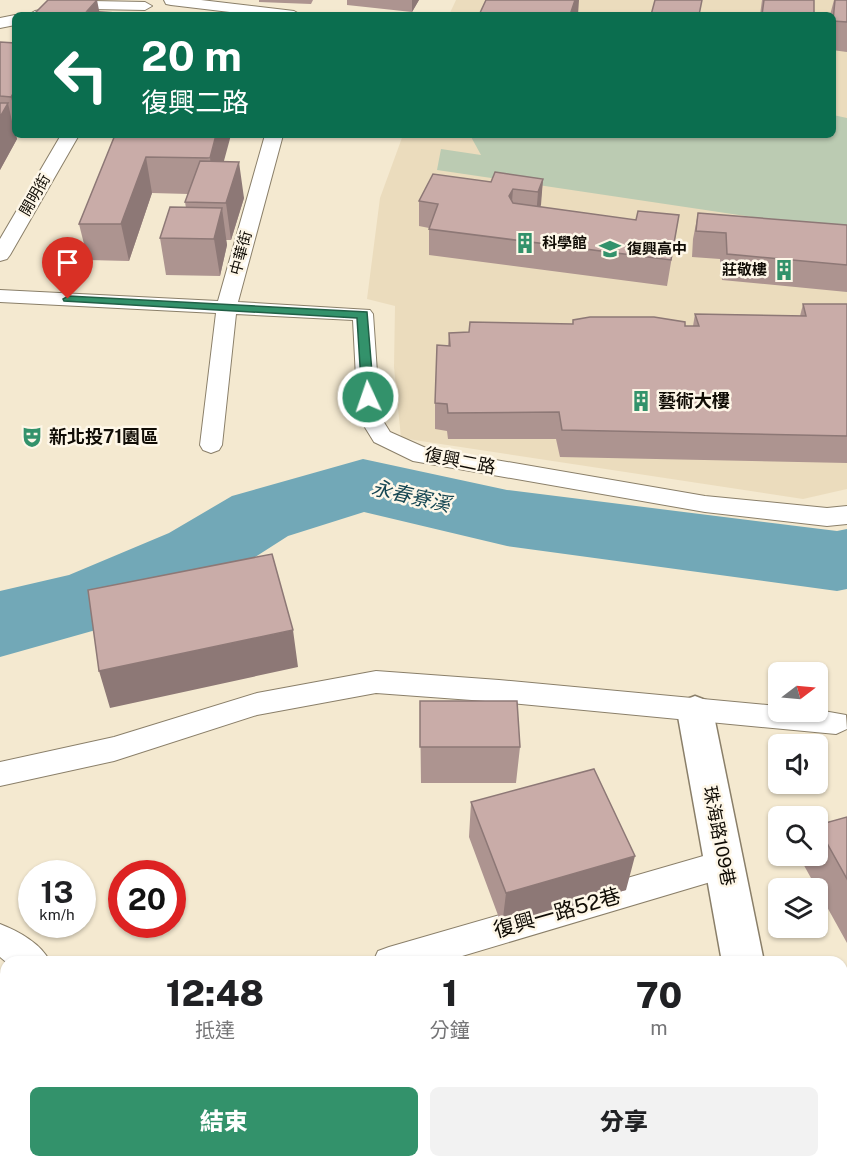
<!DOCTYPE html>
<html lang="zh-TW">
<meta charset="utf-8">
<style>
:root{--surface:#fff;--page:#f2f2f2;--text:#202124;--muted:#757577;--accent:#33926b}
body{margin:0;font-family:"Public Sans","Noto Sans TC",sans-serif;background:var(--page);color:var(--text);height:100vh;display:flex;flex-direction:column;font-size:22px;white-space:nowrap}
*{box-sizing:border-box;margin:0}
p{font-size:20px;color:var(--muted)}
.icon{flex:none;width:33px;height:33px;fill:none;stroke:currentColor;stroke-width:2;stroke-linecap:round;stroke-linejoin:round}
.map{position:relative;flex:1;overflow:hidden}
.details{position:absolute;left:0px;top:956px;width:848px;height:212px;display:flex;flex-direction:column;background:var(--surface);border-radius:18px 18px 0 0;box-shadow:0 2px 4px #0004}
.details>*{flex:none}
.top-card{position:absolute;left:12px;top:12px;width:824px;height:126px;border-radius:9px;box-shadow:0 2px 4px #0004;background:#0b6e4f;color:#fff;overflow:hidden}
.needle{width:39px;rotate:74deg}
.controls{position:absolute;left:768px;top:662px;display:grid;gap:12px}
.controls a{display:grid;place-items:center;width:60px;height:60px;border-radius:9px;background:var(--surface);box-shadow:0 2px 4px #0004;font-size:30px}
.speed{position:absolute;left:18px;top:860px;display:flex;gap:12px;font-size:30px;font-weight:700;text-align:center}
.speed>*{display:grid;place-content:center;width:78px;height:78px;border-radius:50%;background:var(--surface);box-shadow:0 2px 4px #0004;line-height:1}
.speed small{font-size:15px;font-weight:400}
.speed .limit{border:9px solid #d22;background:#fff;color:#111}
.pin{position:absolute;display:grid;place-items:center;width:51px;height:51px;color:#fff;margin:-62px -26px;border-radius:50% 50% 50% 0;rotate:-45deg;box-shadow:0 0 6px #0007}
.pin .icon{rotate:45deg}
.me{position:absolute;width:66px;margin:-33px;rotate:357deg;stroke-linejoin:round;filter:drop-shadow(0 0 4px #0008)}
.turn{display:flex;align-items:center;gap:21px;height:126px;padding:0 30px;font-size:27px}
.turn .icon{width:78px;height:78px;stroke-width:2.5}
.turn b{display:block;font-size:42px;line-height:51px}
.eta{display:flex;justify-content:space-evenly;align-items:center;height:102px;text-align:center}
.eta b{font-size:36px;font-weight:800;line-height:42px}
.primary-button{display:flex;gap:12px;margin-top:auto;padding:12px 30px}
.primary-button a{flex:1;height:69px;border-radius:9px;background:var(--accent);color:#fff;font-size:24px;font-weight:800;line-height:69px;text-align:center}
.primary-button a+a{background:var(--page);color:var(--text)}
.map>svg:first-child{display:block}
.built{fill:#ebdcbd}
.green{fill:#bbcbb2}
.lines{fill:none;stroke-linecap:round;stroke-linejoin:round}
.river{fill:#72a8b7;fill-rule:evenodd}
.lane-casing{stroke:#8a7f69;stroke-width:2}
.street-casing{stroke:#8a7f69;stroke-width:3}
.lane{fill:#fff;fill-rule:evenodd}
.street{fill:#fff;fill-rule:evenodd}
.wall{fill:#ad9490}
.shaded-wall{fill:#8d7876}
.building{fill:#c9aca8;stroke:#8d7876;stroke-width:1.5}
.route{fill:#33926b;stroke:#215f46;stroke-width:1.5}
.labels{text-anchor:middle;stroke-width:5;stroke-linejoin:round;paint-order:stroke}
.far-street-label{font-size:15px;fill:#100c05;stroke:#fef7e8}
.far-poi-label{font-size:15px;font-weight:bold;fill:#100c05;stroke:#fef7e8;text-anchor:start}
.poi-label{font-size:18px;font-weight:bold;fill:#100c05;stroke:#fef7e8;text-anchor:start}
.street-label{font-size:18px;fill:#100c05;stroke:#fef7e8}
.water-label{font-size:20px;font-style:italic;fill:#164753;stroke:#fef7e8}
.near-street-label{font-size:21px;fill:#100c05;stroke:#fef7e8}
</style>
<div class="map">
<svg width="847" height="1166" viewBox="0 0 847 1166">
<rect width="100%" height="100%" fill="#f4e9d0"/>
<path class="built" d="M456,0H847V489L803,499L401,438L394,367L395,306L367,299L380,198L403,135H832V15H449Z"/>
<path class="green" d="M833,115L847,118V231L437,170L441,149L481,155L470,135H832Z"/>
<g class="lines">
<path class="river" d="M363,459L507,490L837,531L847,529V589L837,591L507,546L364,512L288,536L227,575L117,624L0,657V591L69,575L169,533L232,496Z"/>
<defs>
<path id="lane" d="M164,0H201L294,11L301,15H255L171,5L166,4Z
M92,1L145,2L152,6L145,10L92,9L60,15H28L35,11Z
M15,15V25L0,28V18Z
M61,135H79L10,255L7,259L0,261V239Z
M265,135H283L238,302L370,310L373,314L380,416L390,432L426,448L705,496L827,508L847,506V524L827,526L705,512L413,461L374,442L358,416L353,320L236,314L222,445L219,450L211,453L203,450L200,445L216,313L0,302V290L218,301Z
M376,671L499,680L778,706V711L818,710L846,715L847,729L836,734L499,702L376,693L257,715L114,761L0,786V762L114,737L257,693Z
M724,850L735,854L739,864L735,874L724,878L442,962H373L378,951L389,947Z
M0,924C18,931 42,944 50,962H6L0,957Z"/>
<path id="street" d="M695,696L708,701L713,711L764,962H722L677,711L682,701Z
M842,991L847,992V1034L842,1033Z
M711,1161H757L756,1166H710Z"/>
</defs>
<use href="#lane" class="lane-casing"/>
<use href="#street" class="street-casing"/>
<use href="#lane" class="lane"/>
<use href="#street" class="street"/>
</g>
<path class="wall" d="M259,0H313L311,4L259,2Z
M347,0H419L412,12L347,5Z
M762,0H814V15H760Z
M834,0H847V52L832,50V15H830Z
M15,38V132L17,139L0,170V42L11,43Z
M115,135L223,162L244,198L231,240H226L227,245L220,276L166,275L160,238L186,208L185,202L188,194L152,193L129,261L88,260L79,224Z
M543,179L540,207L636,220L679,215L667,286L429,255V228L419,226V201L491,182Z
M698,213L847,225V292L722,280L720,259L692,257L693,239Z
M803,304H847V463L560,457L556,439H448L447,431L435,429V403L448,346L449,333L693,326L695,314L800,316Z
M420,701L520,747L516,783H421Z
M471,802L626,890L502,926L469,837Z
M847,817V943L801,860L803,855H818V825Z
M847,1082V1166H839V1161H842V1090Z"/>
<path class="shaded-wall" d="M97,0L100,15L87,11Z
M412,0H419L412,12Z
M575,0H579L578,15H570Z
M15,90V112L11,97Z
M8,103L15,135H16L17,139L0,170V117Z
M216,135H231L215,194L210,158Z
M146,157L152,193L129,261L121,224Z
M239,162L244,198L231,240L226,203Z
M543,179L541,205L536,217L538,192Z
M513,189L511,215L509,196Z
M222,208L227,245L220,276L214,239Z
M293,630L298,667L110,708L99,671Z
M635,856L626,890L502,926L506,893Z"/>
<path class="building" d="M48,0H97L87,11L115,13L113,15H33Z
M486,0H575L570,15H479Z
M655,0H702L699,15H651Z
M764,0H814V15H762Z
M835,0H847V22L833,21Z
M0,42L15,43V90L11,97L0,96Z
M0,103H8L0,117Z
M115,135H216L210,158L146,157L121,224H79Z
M200,161L239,162L226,203L185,202Z
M495,172L543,179L538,192L513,189L509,196L513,203L636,220L638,211L679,215L671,260L429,229L438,204L419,201L433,174L491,182Z
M170,207L222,208L214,239L160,238Z
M698,213L847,225V265L727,254L726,233L696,231Z
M803,304H847V436L562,430L559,412L448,413L447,404L435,403L437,345L450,346L449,333L469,332L470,322L573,324V320L590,317H654L685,322V326H699L695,314L806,316Z
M272,554L293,630L99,671L88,590Z
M420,701H517L520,747H420Z
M594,769L635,856L506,893L471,802Z
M847,817V879L818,827V825Z"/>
<path class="route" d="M68,296L367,312L374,397L368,401L362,397L357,318L64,301L63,299Z"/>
<defs>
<symbol id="building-bare" viewBox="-9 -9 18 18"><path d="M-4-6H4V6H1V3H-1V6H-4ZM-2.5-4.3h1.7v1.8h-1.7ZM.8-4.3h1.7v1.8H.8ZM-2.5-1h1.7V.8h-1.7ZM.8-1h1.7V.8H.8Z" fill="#33926b" stroke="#fef7e8" stroke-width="2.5" paint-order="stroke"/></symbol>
<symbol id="school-bare" viewBox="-9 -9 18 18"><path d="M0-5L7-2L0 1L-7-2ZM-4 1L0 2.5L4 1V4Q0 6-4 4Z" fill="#33926b" stroke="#fef7e8" stroke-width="2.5" paint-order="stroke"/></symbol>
<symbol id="theatre-bare" viewBox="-9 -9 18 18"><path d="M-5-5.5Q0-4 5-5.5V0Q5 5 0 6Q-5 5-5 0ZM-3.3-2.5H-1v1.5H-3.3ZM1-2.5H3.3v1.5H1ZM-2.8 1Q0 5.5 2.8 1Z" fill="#33926b" stroke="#fef7e8" stroke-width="2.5" paint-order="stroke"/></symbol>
</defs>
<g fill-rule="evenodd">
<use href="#building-bare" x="510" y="228" width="30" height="30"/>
<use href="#school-bare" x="595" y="234" width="30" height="30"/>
<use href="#building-bare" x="769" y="255" width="30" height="30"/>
<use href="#building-bare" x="626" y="386" width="30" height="30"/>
<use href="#theatre-bare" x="17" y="422" width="30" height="30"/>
</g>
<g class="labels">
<g class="far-street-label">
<text transform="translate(35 195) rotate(-60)" y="5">開明街</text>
<text transform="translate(241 253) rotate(-75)" y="5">中華街</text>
</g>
<g class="far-poi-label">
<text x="542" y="248">科學館</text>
<text x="627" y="254">復興高中</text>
<text x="767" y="275" text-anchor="end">莊敬樓</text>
</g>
<g class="poi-label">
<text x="658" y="407">藝術大樓</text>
<text x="49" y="443">新北投71園區</text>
</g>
<g class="street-label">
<text transform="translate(460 461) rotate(11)" y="6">復興二路</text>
<text transform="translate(719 836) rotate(79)" y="6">珠海路109巷</text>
</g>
<g class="water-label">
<text transform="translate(411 496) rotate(13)" y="7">永春寮溪</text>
</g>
<g class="near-street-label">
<text transform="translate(557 913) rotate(-16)" y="7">復興一路52巷</text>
</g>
</g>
</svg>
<div class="controls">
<a><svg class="needle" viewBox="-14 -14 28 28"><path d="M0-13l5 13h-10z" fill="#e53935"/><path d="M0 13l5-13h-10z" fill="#757577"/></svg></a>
<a><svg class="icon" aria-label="sound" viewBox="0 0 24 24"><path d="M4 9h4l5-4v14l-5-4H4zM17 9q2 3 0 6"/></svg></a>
<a><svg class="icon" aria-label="search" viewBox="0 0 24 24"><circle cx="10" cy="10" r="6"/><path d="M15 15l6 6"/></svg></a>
<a><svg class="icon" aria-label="layers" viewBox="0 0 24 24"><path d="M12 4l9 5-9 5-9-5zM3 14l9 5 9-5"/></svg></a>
</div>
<div class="speed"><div>13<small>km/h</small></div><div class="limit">20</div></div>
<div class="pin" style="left:68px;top:299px;background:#d93025"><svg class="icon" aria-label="arrive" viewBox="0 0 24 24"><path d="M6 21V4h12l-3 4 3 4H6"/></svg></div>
<svg class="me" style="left:368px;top:397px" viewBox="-20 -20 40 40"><circle r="17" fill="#33926b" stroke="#fff" stroke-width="3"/><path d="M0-11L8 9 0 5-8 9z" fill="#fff"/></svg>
<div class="top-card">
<div class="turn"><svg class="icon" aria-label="left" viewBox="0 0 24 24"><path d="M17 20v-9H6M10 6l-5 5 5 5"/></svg><div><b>20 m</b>復興二路</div></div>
</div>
<section class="details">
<div class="eta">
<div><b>12:48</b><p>抵達</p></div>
<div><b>1</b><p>分鐘</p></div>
<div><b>70</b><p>m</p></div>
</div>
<div class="primary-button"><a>結束</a><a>分享</a></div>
</section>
</div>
